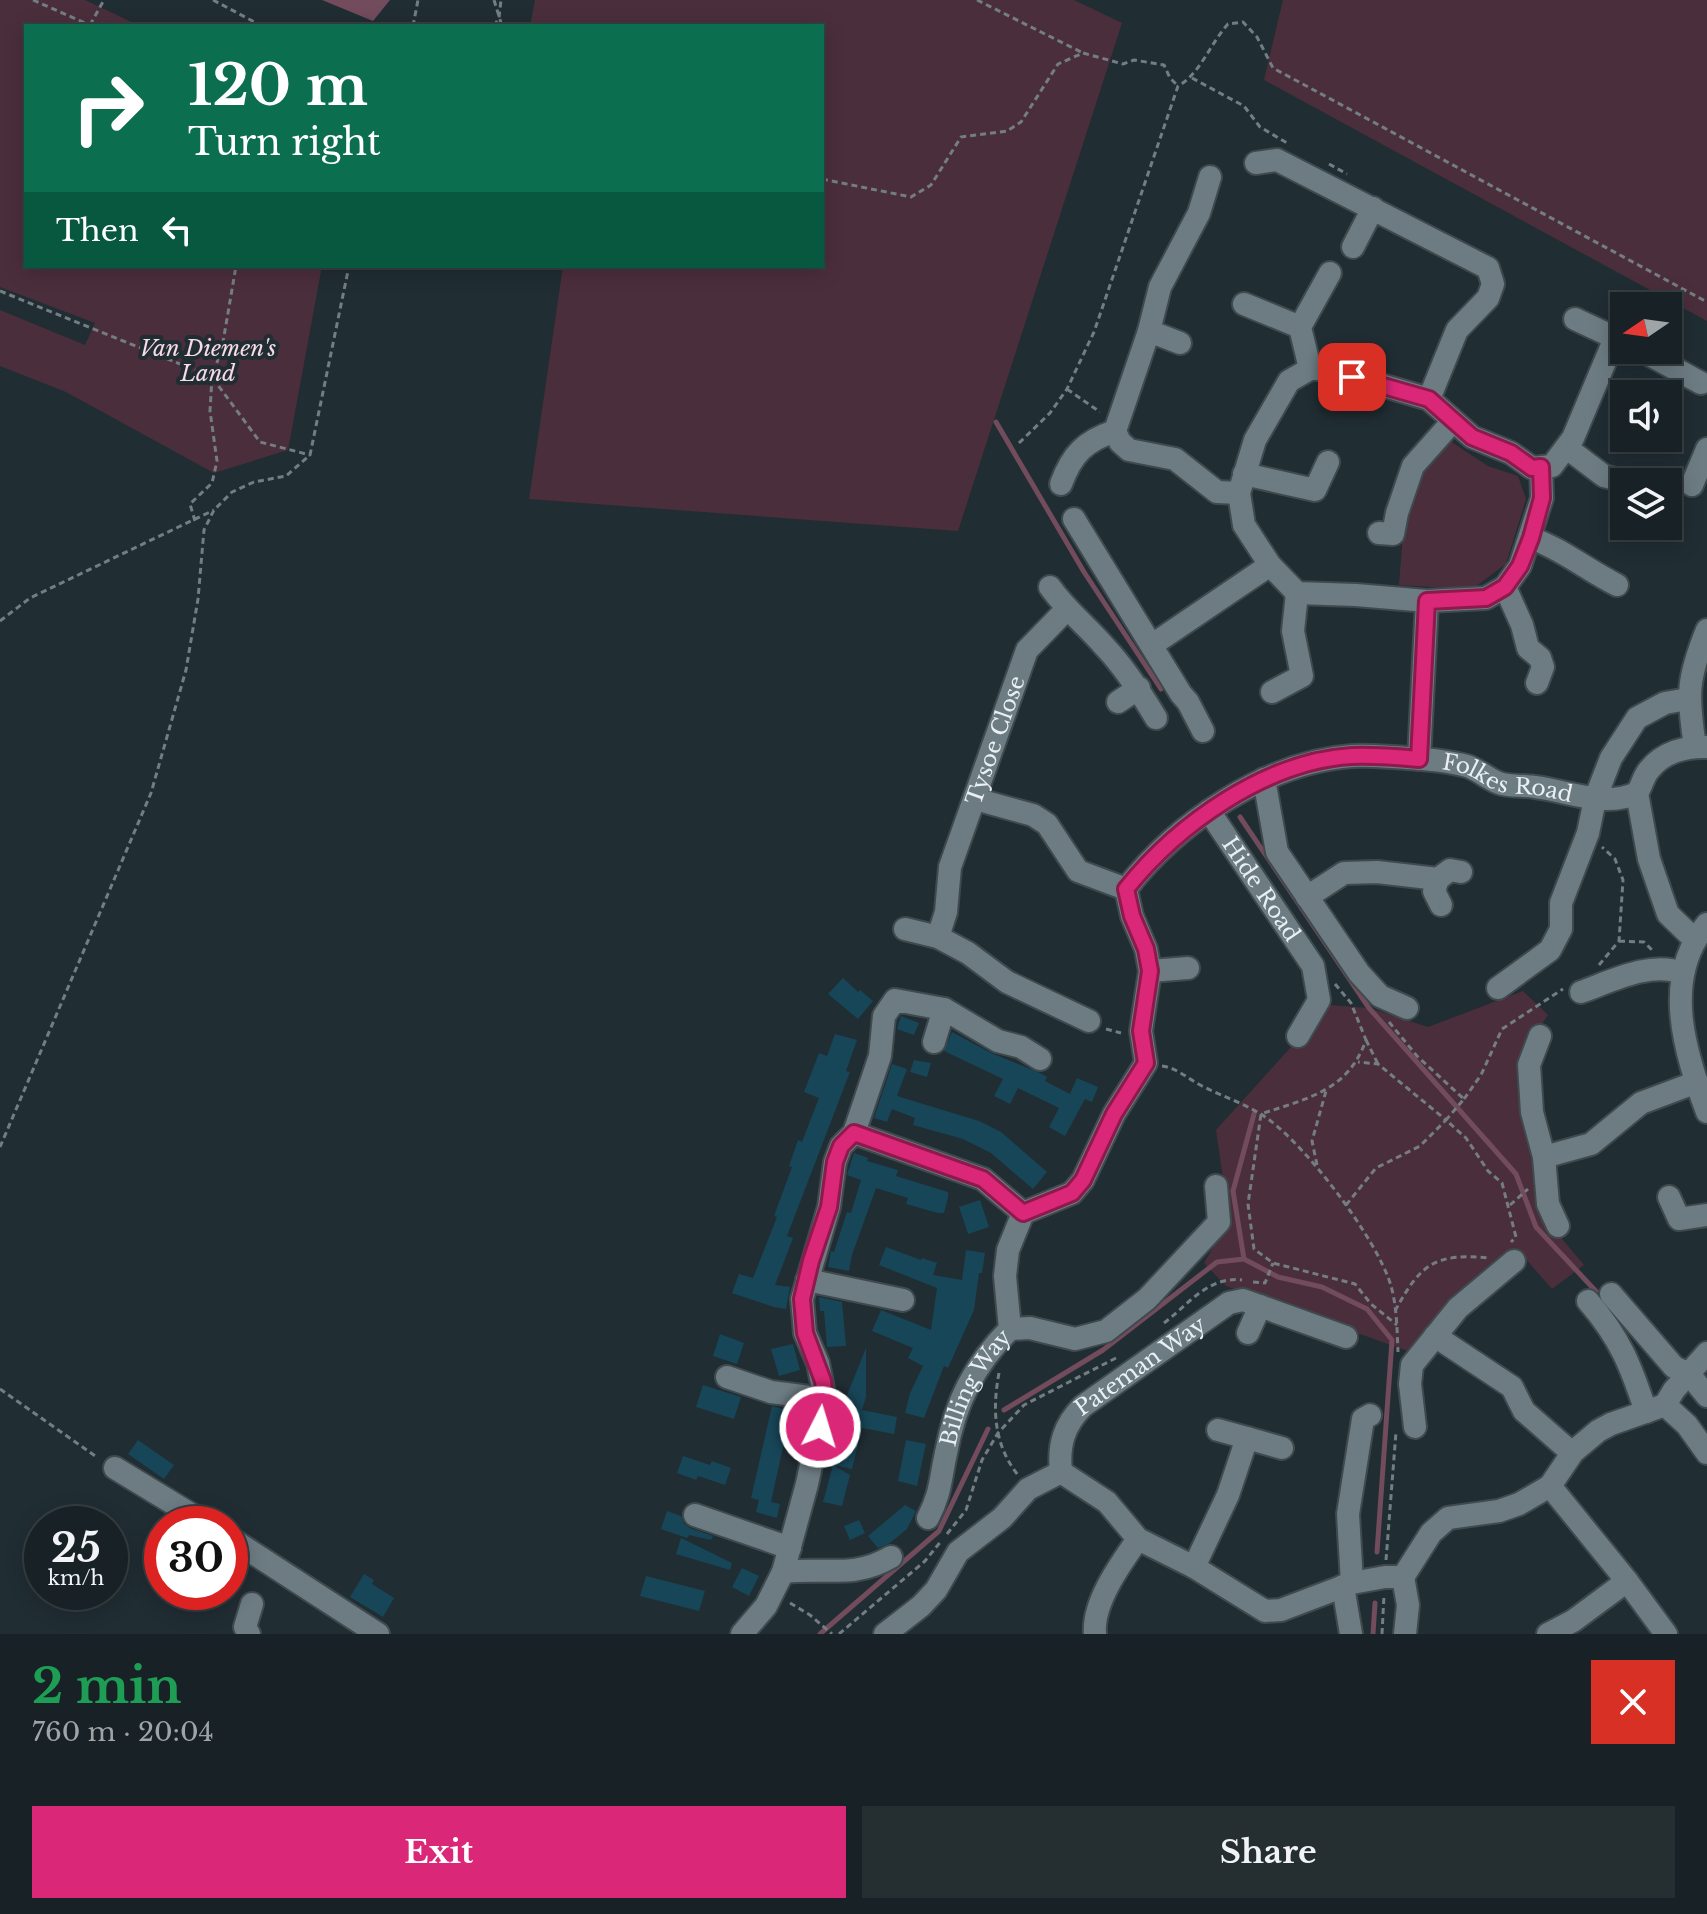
<!DOCTYPE html>
<meta charset="utf-8">
<style>
:root{--surface:#182226;--page:#252f32;--text:#f1f3f6;--muted:#9fa4a7;--line:#363f43;--accent:#db2777}
body{margin:0;font-family:"Libre Baskerville",serif;background:var(--page);color:var(--text);height:100vh;display:flex;flex-direction:column;font-size:30px;white-space:nowrap}
*{box-sizing:border-box;margin:0}
p{font-size:26px;color:var(--muted)}
.icon{flex:none;width:44px;height:44px;fill:none;stroke:currentColor;stroke-width:2;stroke-linecap:round;stroke-linejoin:round}
.map{position:relative;height:1634px;overflow:hidden}
.sheet{display:flex;flex-direction:column;background:var(--surface);flex:1}
.sheet>*{flex:none}
.top-card{position:absolute;left:24px;top:24px;width:800px;height:244px;border-radius:0px;box-shadow:0 4px 20px #0003,0 0 0 2px var(--line);background:#0b6e4f;color:#fff;overflow:hidden}
.needle{width:52px;rotate:257deg}
.controls{position:absolute;left:1610px;top:292px;display:grid;gap:16px}
.controls a{display:grid;place-items:center;width:72px;height:72px;border-radius:0px;background:var(--surface);box-shadow:0 4px 20px #0003,0 0 0 2px var(--line);font-size:40px}
.speed{position:absolute;left:24px;top:1506px;display:flex;gap:16px;font-size:40px;font-weight:700;text-align:center}
.speed>*{display:grid;place-content:center;width:104px;height:104px;border-radius:50%;background:var(--surface);box-shadow:0 4px 20px #0003,0 0 0 2px var(--line);line-height:1}
.speed small{font-size:20px;font-weight:400}
.speed .limit{border:12px solid #d22;background:#fff;color:#111}
.pin{position:absolute;display:grid;place-items:center;width:68px;height:68px;color:#fff;margin:-34px;border-radius:16px;box-shadow:0 4px 12px #0006}
.me{position:absolute;width:88px;margin:-44px;rotate:5deg;stroke-linejoin:round;filter:drop-shadow(0 0 6px #0008)}
.turn{display:flex;align-items:center;gap:28px;height:168px;padding:0 32px;font-size:36px}
.turn .icon{width:104px;height:104px;stroke-width:2.5}
.turn b{display:block;font-size:56px;line-height:68px}
.then{display:flex;align-items:center;height:76px;padding:0 32px;background:#0003;gap:16px;font-size:30px}
.round{display:grid;place-items:center;flex:none;width:84px;height:84px;border-radius:0px;background:var(--page)}
.summary{display:flex;align-items:center;justify-content:space-between;height:136px;padding:0 32px}
h1{font-size:48px;font-weight:700;line-height:60px;color:#1e9e55}
.cta{display:flex;gap:16px;margin-top:auto;padding:16px 32px}
.cta a{flex:1;height:92px;border-radius:0px;background:var(--accent);color:#fff;font-size:32px;font-weight:700;line-height:92px;text-align:center}
.cta a+a{background:var(--page);color:var(--text)}
.map>svg:first-child{display:block}
.green{fill:#4b2e3b}
.water{fill:#724b5c}
.lines{fill:none;stroke-linecap:round;stroke-linejoin:round}
.stream{stroke:#724b5c;stroke-width:5}
.building{fill:#174658}
.minor-casing{stroke:#3f4a4e;stroke-width:26}
.path{stroke:#737d83;stroke-width:3;stroke-dasharray:6 4;stroke-linecap:butt}
.minor{stroke:#6d7c83;stroke-width:22}
.route-casing{stroke:#8e194d;stroke-width:20}
.route{stroke:#db2777;stroke-width:14}
.labels{text-anchor:middle;stroke-width:8;stroke-linejoin:round;paint-order:stroke}
.park-label{font-size:22px;font-style:italic;fill:#f8dbe7;stroke:#202d33}
.street-label{font-size:22px;fill:#e8f0f4;stroke:#202d33}
</style>
<div class="map">
<svg width="1707" height="1634" viewBox="0 0 1707 1634">
<rect width="100%" height="100%" fill="#202d33"/>
<path class="green" d="M0,0H85L140,26H26V266H322L288,450L214,473L66,392L0,366V310L85,345L95,323L0,287Z
M535,0H1074L1122,23L958,531L529,499L563,266H822V26H530Z
M1283,0H1707V321L1264,80Z
M1444,437L1488,466L1518,476L1526,499L1506,564L1476,586L1448,588L1399,585L1404,520L1419,477Z
M1523,991L1548,1015L1524,1051L1519,1111L1547,1221L1584,1265L1552,1289L1516,1248L1481,1277L1416,1354L1226,1286L1204,1263L1229,1220L1216,1130L1329,1005L1369,1008L1428,1027Z"/>
<path class="water" d="M322,0H390L373,21Z"/>
<g class="lines">
<path class="stream" d="M996,422L1084,572L1161,689
M1240,817L1369,1008L1516,1174L1536,1227L1605,1301
M1244,1259L1278,1277L1322,1287L1367,1309L1392,1340L1377,1552
M1004,1410L1103,1350L1217,1262L1244,1259L1233,1191L1254,1114
M820,1634L939,1531L988,1429
M1373,1634L1375,1603"/>
</g>
<path class="building" d="M843,978L858,992L860,990L873,1001L858,1019L828,994Z
M901,1016L919,1023L914,1035L897,1029Z
M952,1032L991,1053L1040,1073L1047,1077L1045,1081L1070,1094L1077,1078L1098,1087L1092,1102L1085,1099L1065,1136L1049,1127L1059,1108L1018,1088L1010,1104L994,1096L1003,1079L944,1051Z
M835,1034L857,1040L846,1071L850,1072L787,1236L793,1238L775,1285L790,1287L786,1309L774,1307L732,1293L739,1274L753,1278L777,1217L774,1216L792,1167L789,1166L798,1140L802,1142L819,1098L804,1092L819,1053L827,1056Z
M914,1060L931,1063L927,1077L910,1072Z
M892,1064L907,1069L897,1096L979,1121L1001,1132L1047,1172L1033,1189L991,1153L963,1139L913,1125L915,1118L892,1109L887,1122L874,1118Z
M854,1153L868,1158L867,1161L898,1170L896,1176L948,1192V1197L944,1213H938L906,1204L908,1198L876,1188L852,1255L849,1271L828,1267L831,1251L834,1252L847,1212L851,1213L861,1180L847,1175Z
M980,1200L989,1227L968,1234L959,1207Z
M886,1247L921,1260L922,1258L937,1263L933,1275L962,1280L966,1250L985,1253L982,1273H979L974,1310L948,1368L944,1366L924,1418L905,1413L910,1393L923,1366L908,1358L913,1348L872,1331L881,1310L931,1330L937,1288L879,1265Z
M819,1297L842,1302L846,1346L827,1347L824,1311H820Z
M720,1334L744,1343L737,1364L713,1356Z
M793,1344L800,1370L779,1376L771,1349Z
M866,1348V1397L862,1410L897,1417L894,1434L862,1428L852,1469L834,1465L845,1400Z
M703,1385L741,1397L734,1419L696,1407Z
M772,1406L791,1411L771,1502L780,1504L777,1518L756,1512L759,1500L751,1498Z
M138,1440L174,1465L164,1479L128,1454Z
M906,1440L926,1444L917,1486L898,1481Z
M683,1456L710,1465L712,1461L731,1468L725,1485L698,1476L696,1480L677,1473Z
M833,1465L850,1475L842,1506L823,1502Z
M905,1505L916,1511L907,1529L890,1543L878,1548L868,1536Z
M667,1511L681,1516L684,1524L690,1528L713,1536L711,1540L689,1535L687,1538L661,1529Z
M859,1520L865,1533L850,1540L844,1526Z
M681,1538L732,1563L730,1570L676,1554Z
M742,1568L759,1576L749,1596L732,1587Z
M364,1574L374,1580L372,1584L394,1598L383,1617L350,1597Z
M646,1576L705,1591L699,1611L640,1596Z"/>
<g class="lines">
<defs>
<g id="minor">
<path d="M1256,163L1277,160L1488,268L1493,284L1488,298L1457,330L1429,399"/>
<path d="M1210,177L1199,213L1160,287L1149,331L1115,431L1120,442L1129,450L1175,459L1217,492L1239,493"/>
<path d="M1353,247L1373,208"/>
<path d="M1244,304L1300,327"/>
<path d="M1575,319L1624,342"/>
<path d="M1149,331L1180,343"/>
<path d="M1641,350L1701,383"/>
<path d="M1310,369L1300,327L1330,273"/>
<path d="M1567,448L1604,476L1620,480L1624,486"/>
<path d="M1541,467L1542,498L1520,566L1505,587L1486,598L1427,601L1356,595L1297,593L1270,565L1244,525L1239,493L1255,440L1289,381L1310,369H1327L1429,399L1472,437L1511,453L1532,468L1552,466L1573,438L1615,338"/>
<path d="M1244,474L1315,490L1328,462"/>
<path d="M1061,484C1072,454 1085,441 1115,431"/>
<path d="M1692,485L1707,449"/>
<path d="M1621,510L1624,502"/>
<path d="M1074,519L1181,694L1188,702L1203,731"/>
<path d="M1379,533L1393,534L1397,513L1413,466L1453,421"/>
<path d="M1531,538C1562,549 1587,570 1617,585"/>
<path d="M1050,587C1067,611 1086,625 1105,647C1125,668 1141,693 1156,718"/>
<path d="M1505,587L1522,625L1528,648L1540,658L1543,667L1537,683"/>
<path d="M1152,645L1270,565"/>
<path d="M1272,692L1302,676L1293,631L1297,593"/>
<path d="M1118,702L1139,688"/>
<path d="M1695,746C1687,695 1687,679 1707,630"/>
<path d="M1419,759L1427,601"/>
<path d="M1264,779L1277,852L1359,973L1380,996L1407,1008"/>
<path d="M1637,793L1649,859L1668,914L1695,940"/>
<path d="M975,799L1033,815L1047,824L1078,871L1126,889"/>
<path id="s1" d="M1209,811L1313,966L1319,1000L1298,1036"/>
<path id="s2" d="M1126,889C1177,823 1266,762 1352,756C1370,755 1388,757 1407,758C1426,759 1448,761 1467,766C1479,770 1488,779 1499,783C1509,787 1524,785 1535,787C1568,791 1605,808 1637,793C1642,786 1643,777 1649,770C1663,752 1686,746 1707,747"/>
<path d="M1307,897L1344,873L1377,872L1438,879"/>
<path d="M1441,905L1434,891L1438,879L1450,870L1461,872"/>
<path d="M1707,924C1661,978 1685,1053 1707,1112"/>
<path d="M905,929L938,937L968,953L1007,982L1089,1021"/>
<path id="s3" d="M938,937L946,912L950,867L1027,650L1066,610"/>
<path d="M1150,971L1188,968"/>
<path d="M1498,988L1550,950L1561,929V903L1588,833L1595,799L1611,758L1637,718L1665,703L1688,699"/>
<path d="M1581,992C1612,981 1650,961 1682,973"/>
<path d="M1540,1036L1529,1065L1532,1112L1544,1157L1548,1204L1558,1226"/>
<path d="M934,1042L944,1009"/>
<path d="M854,1133L983,1179L1023,1213L1072,1193L1083,1180L1114,1114L1146,1063L1141,1031L1150,971L1146,949L1132,916L1126,889"/>
<path d="M1544,1157L1591,1144L1641,1103L1697,1082"/>
<path d="M1669,1197L1679,1219L1707,1215"/>
<path d="M807,1280L903,1300"/>
<path d="M1611,1294L1674,1367L1689,1374L1707,1396"/>
<path d="M1588,1301C1620,1338 1631,1366 1646,1412"/>
<path d="M1010,1329L1030,1328L1075,1339L1106,1331L1147,1299L1219,1222L1216,1186"/>
<path d="M1248,1333L1260,1306"/>
<path d="M1435,1336L1512,1387L1524,1411L1572,1453"/>
<path d="M727,1377L771,1392L825,1399"/>
<path d="M1665,1405L1687,1425L1707,1453"/>
<path d="M1415,1427L1410,1384L1412,1365L1458,1308L1514,1261"/>
<path d="M1218,1430L1247,1438"/>
<path d="M115,1468L207,1524"/>
<path d="M1061,1472L1107,1502L1138,1539L1194,1567L1265,1611L1281,1610L1352,1583L1385,1577H1403L1431,1533L1448,1518L1499,1511L1519,1504L1550,1486L1573,1452L1598,1431L1611,1424L1665,1405L1674,1390L1707,1353"/>
<path id="s4" d="M1061,1472C1058,1445 1064,1425 1083,1406L1229,1303L1243,1300L1346,1337"/>
<path d="M1550,1486L1627,1581L1666,1634"/>
<path d="M695,1515L790,1548"/>
<path id="s5" d="M928,1518C941,1493 940,1480 946,1453C955,1403 974,1365 1010,1329L1005,1276L1008,1250L1023,1213"/>
<path d="M230,1538L378,1634"/>
<path d="M1194,1567L1228,1495L1247,1438L1282,1448"/>
<path d="M783,1572C824,1567 854,1579 891,1557"/>
<path d="M1403,1577L1408,1605L1405,1634"/>
<path d="M1352,1583L1348,1514L1363,1419L1370,1415"/>
<path d="M1343,1586L1351,1634"/>
<path d="M249,1634L245,1627L252,1604"/>
<path d="M742,1634L766,1606L783,1572L807,1484L825,1399L818,1363L805,1333L802,1299L829,1207L835,1162L841,1146L854,1133L880,1056L884,1016L895,1000L944,1009L998,1041L1021,1047L1040,1059"/>
<path d="M885,1634L921,1606L936,1590L958,1552L1002,1518L1028,1489L1061,1472"/>
<path d="M1095,1634C1092,1603 1121,1563 1138,1539"/>
<path d="M1548,1634L1573,1621L1627,1581"/>
</g>
</defs>
<use href="#minor" class="minor-casing"/>
<path class="path" d="M33,0L92,26
M213,0L262,26
M494,0L502,26
M977,0L1083,53
M90,25L104,0
M413,26L418,0
M494,26L499,18L501,0
M1192,78L1244,106L1260,127L1287,143
M1329,164L1347,174
M822,179L911,197L931,185L961,137L1007,131L1021,122L1058,64L1083,53L1123,64L1134,60L1164,65L1170,78L1178,86
M0,291L212,377L260,442L310,455
M1067,389L1100,412
M1019,443L1050,413L1067,389L1094,332L1178,86C1200,74 1210,44 1228,24L1243,22L1257,37L1273,68L1707,302
M195,521L190,504L212,483L217,461L210,411L212,377L222,348L236,266
M0,621L30,598L214,510
M1619,941L1644,942L1652,950
M1599,965L1619,941L1623,880L1615,859L1602,847
M1335,984L1351,1003L1366,1040C1348,1091 1308,1098 1261,1114L1248,1204L1254,1249L1273,1263L1355,1284L1371,1304L1397,1325
M1389,1022L1417,1056L1464,1099L1446,1120L1466,1138L1488,1171L1502,1183L1516,1237L1511,1242
M1106,1029L1121,1033
M1366,1040L1378,1064
M1162,1066C1178,1068 1189,1080 1204,1087C1222,1096 1242,1103 1259,1113C1301,1137 1378,1240 1391,1286C1397,1307 1397,1330 1398,1352
M1464,1099L1481,1075L1502,1029L1563,989
M0,1147L151,793L186,670L198,599L204,530L214,510L232,492L254,482L286,476L310,455L349,266
M1317,1165L1312,1141L1326,1091
M1346,1205L1376,1168L1420,1146L1446,1120L1378,1064L1358,1062
M1510,1205L1528,1189
M1253,1282L1265,1283L1273,1263
M1395,1311C1421,1263 1435,1253 1490,1258
M1164,1323C1189,1304 1208,1276 1242,1280
M999,1373C992,1410 994,1445 1018,1475
M0,1389L98,1458
M947,1534L966,1510L982,1460L998,1433L1024,1405L1116,1358
M1386,1560L1396,1432
M790,1603L810,1615L832,1634
M839,1634L925,1561L942,1540
M1382,1634L1384,1595"/>
<use href="#minor" class="minor"/>
</g>
<g class="lines">
<defs>
<path id="route" d="M820,1427L825,1399L823,1381L805,1333L802,1299L811,1261L829,1207L835,1162L841,1146L854,1133L983,1179L1023,1213L1072,1193L1083,1180L1114,1114L1146,1063L1141,1031L1150,971L1146,949L1132,916L1126,889C1178,824 1266,761 1352,756C1374,755 1397,757 1419,759L1427,601L1486,598L1505,587L1520,566L1531,538L1542,498L1541,467L1532,468L1511,453L1472,437L1429,399L1352,377"/>
</defs>
<use href="#route" class="route-casing"/>
<use href="#route" class="route"/>
</g>
<g class="labels">
<g class="park-label">
<text x="208" y="356">Van Diemen's<tspan x="208" dy="25">Land</tspan></text>
</g>
<g class="street-label">
<text dy="8" stroke="none"><textPath href="#s3" startOffset="206">Tysoe Close</textPath></text>
<text dy="8" stroke="none"><textPath href="#s2" startOffset="428">Folkes Road</textPath></text>
<text dy="8" stroke="none"><textPath href="#s1" startOffset="94">Hide Road</textPath></text>
<text dy="8" stroke="none"><textPath href="#s4" startOffset="142">Pateman Way</textPath></text>
<text dy="8" stroke="none"><textPath href="#s5" startOffset="140">Billing Way</textPath></text>
</g>
</g>
</svg>
<div class="controls">
<a><svg class="needle" viewBox="-14 -14 28 28"><path d="M0-13l5 13h-10z" fill="#e53935"/><path d="M0 13l5-13h-10z" fill="#9fa4a7"/></svg></a>
<a><svg class="icon" aria-label="sound" viewBox="0 0 24 24"><path d="M4 9h4l5-4v14l-5-4H4zM17 9q2 3 0 6"/></svg></a>
<a><svg class="icon" aria-label="layers" viewBox="0 0 24 24"><path d="M12 4l9 5-9 5-9-5zM3 14l9 5 9-5"/></svg></a>
</div>
<div class="speed"><div>25<small>km/h</small></div><div class="limit">30</div></div>
<div class="pin" style="left:1352px;top:377px;background:#d93025"><svg class="icon" aria-label="arrive" viewBox="0 0 24 24"><path d="M6 21V4h12l-3 4 3 4H6"/></svg></div>
<svg class="me" style="left:820px;top:1427px" viewBox="-20 -20 40 40"><circle r="17" fill="#db2777" stroke="#fff" stroke-width="3"/><path d="M0-11L8 9 0 5-8 9z" fill="#fff"/></svg>
<div class="top-card">
<div class="turn"><svg class="icon" aria-label="right" viewBox="0 0 24 24"><path d="M7 20v-9h11M14 6l5 5-5 5"/></svg><div><b>120 m</b>Turn right</div></div>
<div class="then">Then<svg class="icon" aria-label="left" viewBox="0 0 24 24"><path d="M17 20v-9H6M10 6l-5 5 5 5"/></svg></div>
</div>
</div>
<section class="sheet">
<div class="summary"><div><h1>2 min</h1><p>760 m · 20:04</p></div><a class="round" style="background:#d93025;color:#fff"><svg class="icon" aria-label="close" viewBox="0 0 24 24"><path d="M6 6l12 12M18 6L6 18"/></svg></a></div>
<div class="cta"><a>Exit</a><a>Share</a></div>
</section>
